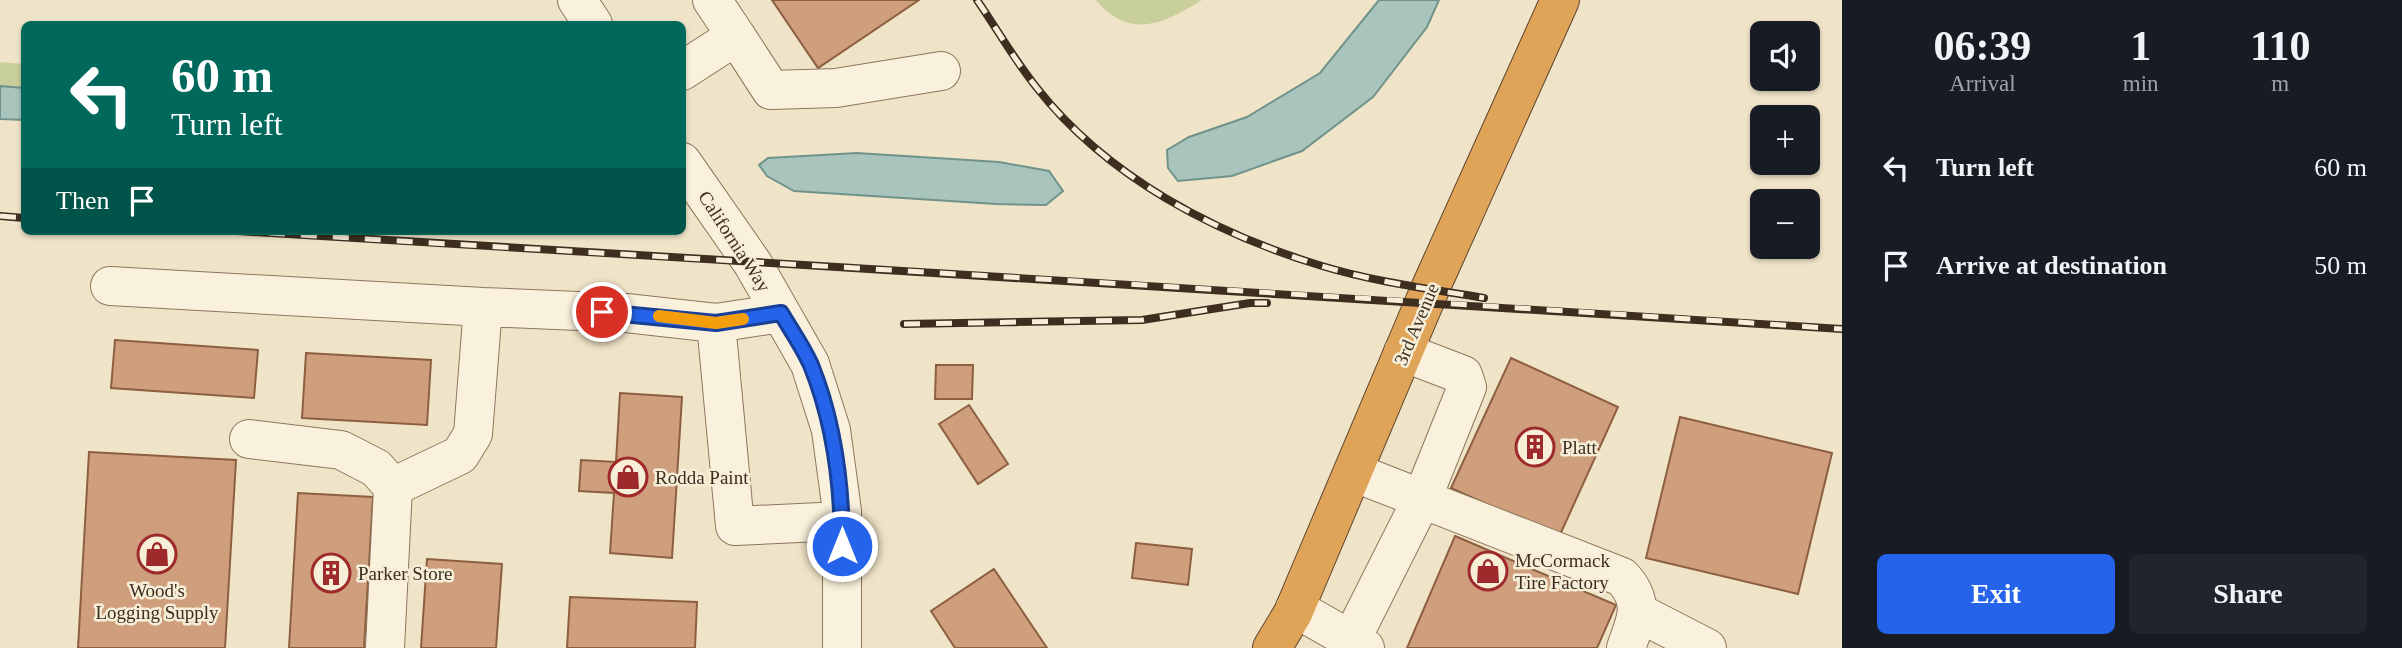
<!DOCTYPE html>
<meta charset="utf-8">
<style>
:root{--surface:#171b24;--page:#20242c;--text:#f1f3f6;--muted:#9ea1a6;--accent:#2563eb}
body{margin:0;font-family:"Times New Roman",serif;background:var(--page);color:var(--text);height:100vh;display:flex;flex-direction:column;font-size:26px;white-space:nowrap}
*{box-sizing:border-box;margin:0}
p{font-size:23px;color:var(--muted)}
.icon{flex:none;width:38px;height:38px;fill:none;stroke:currentColor;stroke-width:2;stroke-linecap:round;stroke-linejoin:round}
.map{position:relative;flex:1;overflow:hidden}
.sheet{display:flex;flex-direction:column;background:var(--surface);width:560px}
.sheet>*{flex:none}
.guide{position:absolute;left:21px;top:21px;width:665px;height:214px;border-radius:10px;box-shadow:0 2px 5px #0004;background:#00695c;color:#fff;overflow:hidden}
.controls{position:absolute;left:1750px;top:21px;display:grid;gap:14px}
.controls a{display:grid;place-items:center;width:70px;height:70px;border-radius:10px;background:var(--surface);box-shadow:0 2px 5px #0004;font-size:35px}
.pin{position:absolute;display:grid;place-items:center;width:60px;height:60px;color:#fff;margin:-30px;border:4px solid #fff;border-radius:50%;box-shadow:0 2px 7px #0007}
.me{position:absolute;width:77px;margin:-38px;rotate:0deg;stroke-linejoin:round;filter:drop-shadow(0 0 5px #0008)}
.turn{display:flex;align-items:center;gap:24px;height:147px;padding:0 35px;font-size:32px}
.turn .icon{width:91px;height:91px;stroke-width:2.5}
.turn b{display:block;font-size:49px;line-height:60px}
.then{display:flex;align-items:center;height:66px;padding:0 35px;background:#0003;gap:14px;font-size:26px}
.eta{display:flex;justify-content:space-evenly;align-items:center;height:119px;text-align:center}
.eta b{font-size:42px;font-weight:700;line-height:49px}
.action{display:flex;gap:14px;margin-top:auto;padding:14px 35px}
.action a{flex:1;height:80px;border-radius:10px;background:var(--accent);color:#fff;font-size:28px;font-weight:700;line-height:80px;text-align:center}
.action a+a{background:var(--page);color:var(--text)}
ul{padding:0;list-style:none}
li{display:flex;align-items:center;gap:21px;height:98px;padding:0 35px}
li div{flex:1}
li b{display:block;font-size:26px}
li em{font-style:normal}
main{display:flex;flex:1;min-height:0}
.map>svg:first-child{display:block}
.green{fill:#c9cf9b}
.water{fill:#a9c4bc;stroke:#6f938a;stroke-width:2}
.building{fill:#cf9f7d;stroke:#8d5f41;stroke-width:2}
.lines{fill:none;stroke-linecap:round;stroke-linejoin:round}
.minor-casing{stroke:#8d765c;stroke-width:40}
.highway-casing{stroke:#5b4430;stroke-width:40}
.minor{stroke:#faf1dc;stroke-width:38}
.highway{stroke:#e0a458;stroke-width:38}
.rail-casing{stroke:#3d2e20;stroke-width:8}
.rail{stroke:#f7eed8;stroke-width:5;stroke-dasharray:16;stroke-linecap:butt}
.route-casing{stroke:#184099;stroke-width:18}
.route{stroke:#2563eb;stroke-width:12}
.slow{stroke:#f59e0b;stroke-width:12}
.labels{text-anchor:middle;stroke-width:5;stroke-linejoin:round;paint-order:stroke}
.street-label{font-size:19px;fill:#3d2e20;stroke:#f7eed8}
.poi-label{font-size:19px;fill:#3d2e20;stroke:#f7eed8;text-anchor:start}
</style>
<main>
<div class="map">
<svg width="1842" height="648" viewBox="0 0 1842 648">
<rect width="100%" height="100%" fill="#f0e4c8"/>
<path class="green" d="M1096,0H1202C1165,23 1130,41 1096,0Z
M0,62L24,64V88L0,86Z"/>
<path class="water" d="M1379,0H1439L1427,27L1373,97L1302,151L1232,176L1178,181L1168,168L1167,150L1189,137L1247,117L1320,73Z
M0,86L24,88V120L0,119Z
M857,153L999,162L1049,171L1063,191L1046,205L996,204L794,191L767,176L759,165L768,158Z"/>
<path class="building" d="M772,0H919L818,68Z
M115,340L258,350L254,398L111,388Z
M306,353L431,360L427,425L302,418Z
M1511,358L1618,407L1559,537L1451,488Z
M936,365H973L972,399H935Z
M620,393L682,397L672,558L610,553L614,493L579,491L581,460L616,462Z
M969,405L1008,464L978,484L939,424Z
M1680,417L1832,453L1798,594L1646,558Z
M89,452L236,460L225,648H78Z
M298,493L373,497L364,648H289Z
M1455,536L1616,605L1597,648H1407Z
M1136,543L1192,549L1188,585L1132,578Z
M427,559L502,564L496,648H421Z
M994,569L1047,648H955L931,611Z
M570,597L697,602L695,648H567Z"/>
<g class="lines">
<defs>
<path id="minor" d="M577,0L593,24
M736,36L771,90L836,88L941,71
M682,71L736,36L712,0
M682,162L753,264L810,364L831,430L842,511V648
M110,286L483,307
M716,323L735,526L842,521
M249,439L341,450L376,468L393,487L385,648
M1353,472L1622,577C1646,603 1636,619 1626,648
M393,487L460,455L473,434L483,307L626,313L716,323L781,313
M1295,608L1365,648
M1639,613L1707,648
M1351,640L1422,499L1467,387L1463,375L1403,352"/>
<path id="highway" d="M1272,648L1293,613L1430,289L1560,0"/>
</defs>
<use href="#minor" class="minor-casing"/>
<use href="#highway" class="highway-casing"/>
<use href="#minor" class="minor"/>
<use href="#highway" class="highway"/>
<defs>
<path id="rail" d="M977,0C997,29 1015,61 1037,88C1107,177 1216,234 1322,266C1375,282 1430,289 1484,298
M0,216L24,218
M237,231C772,264 1307,293 1842,329
M904,324L1142,320L1250,303H1267"/>
</defs>
<use href="#rail" class="rail-casing"/>
<use href="#rail" class="rail"/>
</g>
<g class="lines">
<defs>
<path id="route" d="M602,312L716,323L781,313C791,330 803,347 811,365C834,422 842,485 842,546"/>
</defs>
<use href="#route" class="route-casing"/>
<use href="#route" class="route"/>
<path class="slow" d="M659,316L716,323L743,319"/>
</g>
<defs>
<symbol id="building-ring" viewBox="-11 -11 22 22"><circle r="9.5" fill="#f7eed8" stroke="#9e2a2b" stroke-width="1.5"/><path d="M-4-6H4V6H1V3H-1V6H-4ZM-2.5-4.3h1.7v1.8h-1.7ZM.8-4.3h1.7v1.8H.8ZM-2.5-1h1.7V.8h-1.7ZM.8-1h1.7V.8H.8Z" fill="#9e2a2b"/></symbol>
<symbol id="shop-ring" viewBox="-11 -11 22 22"><circle r="9.5" fill="#f7eed8" stroke="#9e2a2b" stroke-width="1.5"/><path d="M-5-2.5h2.3a2.7 3.5 0 0 1 5.4 0H5L5.5 6h-11ZM-1.5-2.5h3a1.5 2.3 0 0 0-3 0Z" fill="#9e2a2b"/></symbol>
</defs>
<g fill-rule="evenodd">
<use href="#building-ring" x="1513" y="425" width="44" height="44"/>
<use href="#shop-ring" x="606" y="455" width="44" height="44"/>
<use href="#shop-ring" x="135" y="532" width="44" height="44"/>
<use href="#shop-ring" x="1466" y="549" width="44" height="44"/>
<use href="#building-ring" x="309" y="551" width="44" height="44"/>
</g>
<g class="labels">
<g class="street-label">
<text transform="translate(735 241) rotate(57)" y="7">California Way</text>
<text transform="translate(1416 324) rotate(-67)" y="7">3rd Avenue</text>
</g>
<g class="poi-label">
<text x="1562" y="454">Platt</text>
<text x="655" y="484">Rodda Paint</text>
<text x="1515" y="567">McCormack<tspan x="1515" dy="22">Tire Factory</tspan></text>
<text x="358" y="580">Parker Store</text>
<text x="157" y="597" text-anchor="middle">Wood's<tspan x="157" dy="22">Logging Supply</tspan></text>
</g>
</g>
</svg>
<div class="controls">
<a><svg class="icon" aria-label="sound" viewBox="0 0 24 24"><path d="M4 9h4l5-4v14l-5-4H4zM17 9q2 3 0 6"/></svg></a>
<a>+</a>
<a>−</a>
</div>
<div class="pin" style="left:602px;top:312px;background:#d93025"><svg class="icon" aria-label="arrive" viewBox="0 0 24 24"><path d="M6 21V4h12l-3 4 3 4H6"/></svg></div>
<svg class="me" style="left:842px;top:546px" viewBox="-20 -20 40 40"><circle r="17" fill="#2563eb" stroke="#fff" stroke-width="3"/><path d="M0-11L8 9 0 5-8 9z" fill="#fff"/></svg>
<div class="guide">
<div class="turn"><svg class="icon" aria-label="left" viewBox="0 0 24 24"><path d="M17 20v-9H6M10 6l-5 5 5 5"/></svg><div><b>60 m</b>Turn left</div></div>
<div class="then">Then<svg class="icon" aria-label="arrive" viewBox="0 0 24 24"><path d="M6 21V4h12l-3 4 3 4H6"/></svg></div>
</div>
</div>
<section class="sheet">
<div class="eta">
<div><b>06:39</b><p>Arrival</p></div>
<div><b>1</b><p>min</p></div>
<div><b>110</b><p>m</p></div>
</div>
<ul>
<li><svg class="icon" aria-label="left" viewBox="0 0 24 24"><path d="M17 20v-9H6M10 6l-5 5 5 5"/></svg><div><b>Turn left</b></div><em>60 m</em></li>
<li><svg class="icon" aria-label="arrive" viewBox="0 0 24 24"><path d="M6 21V4h12l-3 4 3 4H6"/></svg><div><b>Arrive at destination</b></div><em>50 m</em></li>
</ul>
<div class="action"><a>Exit</a><a>Share</a></div>
</section>
</main>
